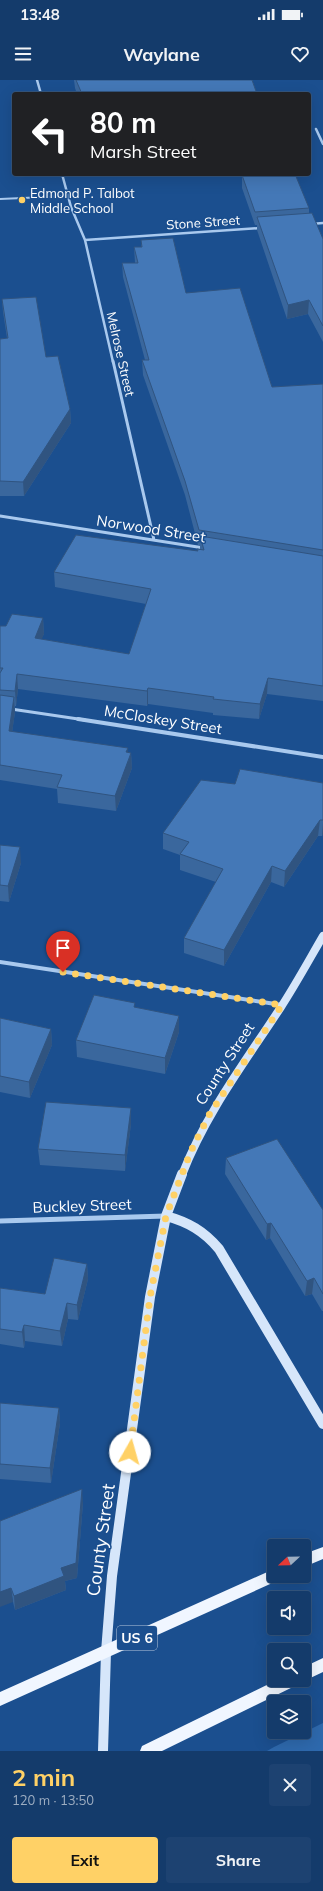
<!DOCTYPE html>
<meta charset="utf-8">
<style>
:root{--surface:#143b6b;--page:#1d4271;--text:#f1f3f6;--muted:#9dadc1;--line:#33557e;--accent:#ffd166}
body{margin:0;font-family:Mulish,sans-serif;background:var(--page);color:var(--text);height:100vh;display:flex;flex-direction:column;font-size:15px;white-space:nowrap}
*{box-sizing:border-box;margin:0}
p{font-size:13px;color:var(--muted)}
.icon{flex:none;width:22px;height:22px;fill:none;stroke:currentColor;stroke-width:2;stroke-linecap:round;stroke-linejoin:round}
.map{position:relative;height:1671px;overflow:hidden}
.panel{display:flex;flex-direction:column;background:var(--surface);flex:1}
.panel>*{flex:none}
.hud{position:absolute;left:12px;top:12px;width:299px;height:84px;border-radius:4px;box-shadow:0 4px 16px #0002,0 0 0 1px var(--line);background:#202124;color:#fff;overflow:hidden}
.needle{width:26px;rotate:248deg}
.fabs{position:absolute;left:267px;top:1459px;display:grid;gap:8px}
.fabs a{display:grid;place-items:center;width:44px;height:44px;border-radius:4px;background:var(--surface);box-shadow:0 4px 16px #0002,0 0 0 1px var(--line);font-size:20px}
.pin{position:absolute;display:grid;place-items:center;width:34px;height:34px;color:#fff;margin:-41px -17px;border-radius:50% 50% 50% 0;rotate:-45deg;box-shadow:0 0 4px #0007}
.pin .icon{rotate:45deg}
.me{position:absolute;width:44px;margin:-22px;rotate:7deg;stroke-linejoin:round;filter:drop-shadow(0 0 3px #0008)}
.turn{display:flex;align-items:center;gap:14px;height:84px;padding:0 12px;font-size:18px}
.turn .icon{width:52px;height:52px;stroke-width:2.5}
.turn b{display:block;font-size:28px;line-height:34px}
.round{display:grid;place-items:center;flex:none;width:42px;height:42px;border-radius:4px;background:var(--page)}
.head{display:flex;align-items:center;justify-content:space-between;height:68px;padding:0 12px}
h1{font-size:24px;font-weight:700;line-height:30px;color:var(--accent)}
.cta{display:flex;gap:8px;margin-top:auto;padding:8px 12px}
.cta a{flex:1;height:46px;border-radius:4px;background:var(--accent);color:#111;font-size:16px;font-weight:700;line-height:46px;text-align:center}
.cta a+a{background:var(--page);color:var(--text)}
.status{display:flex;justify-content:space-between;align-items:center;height:28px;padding:0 20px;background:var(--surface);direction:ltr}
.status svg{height:11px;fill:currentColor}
header{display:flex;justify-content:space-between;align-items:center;height:52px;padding:0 12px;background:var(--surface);font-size:18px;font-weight:700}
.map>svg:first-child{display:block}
.green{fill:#2e69ad}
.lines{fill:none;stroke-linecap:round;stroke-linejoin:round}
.lane{stroke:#a9c9ee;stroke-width:2}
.street-far3{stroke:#a9c9ee;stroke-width:2.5}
.street-far2{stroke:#a9c9ee;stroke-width:3}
.street-far1{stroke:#a9c9ee;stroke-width:4}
.street{stroke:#a9c9ee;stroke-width:5}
.secondary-far1{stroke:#d6e6fa;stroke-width:8}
.secondary{stroke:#d6e6fa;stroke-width:10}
.primary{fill:#f0f6ff;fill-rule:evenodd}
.wall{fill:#3a679d}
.shaded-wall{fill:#305480}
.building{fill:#4478b7;stroke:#305480}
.route{stroke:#ffd166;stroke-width:7;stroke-dasharray:0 12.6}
.poi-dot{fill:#ffd166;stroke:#1b4f8f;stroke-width:1.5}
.labels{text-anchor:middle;stroke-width:3;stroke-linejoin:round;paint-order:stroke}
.far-poi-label{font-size:13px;fill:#fff;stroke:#1b4f8f;text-anchor:start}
.far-street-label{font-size:13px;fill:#fff;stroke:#1b4f8f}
.shield{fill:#1b4f8f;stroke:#bbcadd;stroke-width:1}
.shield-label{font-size:14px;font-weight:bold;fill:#fff}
.street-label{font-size:15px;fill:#fff;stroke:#1b4f8f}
.near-street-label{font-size:18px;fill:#fff;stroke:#1b4f8f}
</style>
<div class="status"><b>13:48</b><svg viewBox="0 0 49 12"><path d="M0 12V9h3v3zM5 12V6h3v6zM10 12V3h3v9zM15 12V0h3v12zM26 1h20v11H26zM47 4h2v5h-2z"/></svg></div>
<header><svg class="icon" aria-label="menu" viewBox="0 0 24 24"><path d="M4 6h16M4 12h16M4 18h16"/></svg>Waylane<svg class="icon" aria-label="heart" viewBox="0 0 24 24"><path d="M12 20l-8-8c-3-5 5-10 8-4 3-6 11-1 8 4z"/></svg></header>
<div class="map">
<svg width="323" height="1671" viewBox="0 0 323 1671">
<rect width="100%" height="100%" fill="#1b4f8f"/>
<path class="green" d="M323,1643V1671H267L274,1667Z"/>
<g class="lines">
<path class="lane" d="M0,119L68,116"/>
<path class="street-far3" d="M37,0L41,14
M316,49L323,64
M62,94L71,127L85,160L113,282
M311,144L323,143
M85,160L261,148"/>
<path class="street-far2" d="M113,281L154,460
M0,436L204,468
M11,629L85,640"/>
<path class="street-far1" d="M78,639L323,677
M0,882L282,925"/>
<path class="street" d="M0,1141L166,1136"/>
<path class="secondary-far1" d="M182,1095C206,1033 245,982 281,927C296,904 309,880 323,856"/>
<path class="secondary" d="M166,1136C188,1142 204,1151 219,1169L323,1344
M103,1671L106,1572L112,1496L150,1217L166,1136L182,1094"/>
<path class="primary" d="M323,1467V1479L304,1487V1474Z
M274,1489V1496H280L279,1500L0,1626V1612Z
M323,1578V1592L304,1601L302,1600H304V1587Z
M277,1600H299L297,1605L162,1671H140L142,1666Z"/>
</g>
<path class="wall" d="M74,0H252L257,14H77L75,8Z
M242,95L309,128V133L323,159V262L308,234L287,239L257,150V145H255L242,108Z
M141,160L186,213L272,307L323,304V621L267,614L259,639L213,635V633L148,624L147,626L18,609L16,626H15V632L12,652L131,673L132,688L116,731L58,723L57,709L0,700V546H6L43,538L44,554L41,559L129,574L146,524L55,507L54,492L197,471V469L200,470V465H198L185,415L143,295L142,280H145L123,197L122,183H135L134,167H141Z
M2,219L46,277L70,329L71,343L24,416H0V259L7,258L3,232Z
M323,703V754L322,756H318L284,807L271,802L224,886L184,873V858L216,802L180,790V775L163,769V753L235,704Z
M0,765L21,783L9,822L0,821Z
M135,928L179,936V952L165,994L77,977L76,960Z
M0,938L51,949L52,965L30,1018L0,1012Z
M131,1044L125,1091L40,1085L38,1069Z
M226,1078L323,1130V1231H322L312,1214L305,1216L270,1158L266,1160L225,1094Z
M87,1184L88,1199L78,1240L68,1239L62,1266L25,1261L24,1268L0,1264V1208L45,1214Z
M0,1323L59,1328L60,1343L51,1403L0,1399Z
M83,1423L77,1498L65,1501L66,1510L15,1530L13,1522L0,1441Z"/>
<path class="shaded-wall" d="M309,220L308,234L287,239L288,225Z
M70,329L71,343L24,416L23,402Z
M43,538L44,554L36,573L35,558Z
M17,594L18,609L16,626L15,611Z
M268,598L267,614L259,639L260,624Z
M148,608V624L147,626V611Z
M14,617L15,632L10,667L9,651Z
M128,668V682L131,673L132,688L116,731L115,716Z
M320,740L318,756L284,807L285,791Z
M323,742V754L322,756Z
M20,767L21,783L9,822L8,806Z
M272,786L271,802L224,886V870Z
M179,936V952L165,994V978Z
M51,949L52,965L30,1018L29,1002Z
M131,1028V1044L125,1091V1075Z
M271,1143L270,1158L266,1160L267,1144Z
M87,1184L88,1199L78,1240L77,1225Z
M314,1198L312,1214L305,1216L307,1201Z
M67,1223L68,1239L62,1266L60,1251Z
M24,1245L25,1261L24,1268L22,1252Z
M59,1328L60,1343L51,1403L50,1388Z
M82,1409L83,1423L77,1498L65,1501L66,1510L15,1530L14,1516L61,1488Z
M11,1508L13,1522L0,1527V1512Z"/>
<path class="building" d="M76,0H252L257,14H82Z
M253,94H295L309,128L255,132L242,95Z
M312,133L323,159V246L309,220L288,225L257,137Z
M173,158L186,213L240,208L272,307L323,304V470L199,450L185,401L142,280H149L122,183H138L134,167H142L141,160Z
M36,217L46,277L58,276L70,329L23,402L0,401V259L8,258L2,219Z
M76,455L198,471L197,469L204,470L200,456L323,476V606L268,598L260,624L213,619L214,617L148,608L147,611L17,594L15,611L0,610V593L3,588H0V546H6L12,534L43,538L35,558L129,574L151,509L54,492Z
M0,615L14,617L9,651L128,668L126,672L131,673L115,716L57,707L62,695L0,685Z
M240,689L323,703V740H320L285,791L272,786L224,870L184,858L223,789L180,774L189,762L163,753L201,700L235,704Z
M0,765L20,767L8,806L0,805Z
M94,915L135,923L134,927L179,936L165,978L76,960Z
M0,938L51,949L29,1002L0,996Z
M46,1022L131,1028L125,1075L38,1069Z
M277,1059L323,1130V1214L314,1198L307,1201L271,1143L267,1144L226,1078Z
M54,1178L87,1184L77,1225L67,1223L60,1251L24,1245L22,1252L0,1249V1208L45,1214Z
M0,1323L59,1328L50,1388L0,1384Z
M82,1409L76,1483L61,1488L64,1496L14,1516L11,1508L0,1512V1441Z"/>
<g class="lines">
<path class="route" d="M63,892L282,925L209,1035L191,1071L166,1136L150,1217L130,1372"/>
</g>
<circle class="poi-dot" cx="22" cy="120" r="4"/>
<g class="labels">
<g class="far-poi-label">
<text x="30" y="118">Edmond P. Talbot<tspan x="30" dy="15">Middle School</tspan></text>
</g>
<g class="far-street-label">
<text transform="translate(203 142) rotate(-4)" y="5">Stone Street</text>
<text transform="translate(121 274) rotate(77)" y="5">Melrose Street</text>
</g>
<rect class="shield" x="117" y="1546" width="40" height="24" rx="3"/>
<g class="shield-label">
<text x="137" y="1563">US 6</text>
</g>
<g class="street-label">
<text transform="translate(151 449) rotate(9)" y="5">Norwood Street</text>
<text transform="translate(163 640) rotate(9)" y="5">McCloskey Street</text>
<text transform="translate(225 984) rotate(-57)" y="5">County Street</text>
<text transform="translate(82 1126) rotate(-2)" y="5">Buckley Street</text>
</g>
<g class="near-street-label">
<text transform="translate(101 1460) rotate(-82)" y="6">County Street</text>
</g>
</g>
</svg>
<div class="fabs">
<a><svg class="needle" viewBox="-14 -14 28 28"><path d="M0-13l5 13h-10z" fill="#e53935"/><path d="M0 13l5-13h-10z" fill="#9dadc1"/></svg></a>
<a><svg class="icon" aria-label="sound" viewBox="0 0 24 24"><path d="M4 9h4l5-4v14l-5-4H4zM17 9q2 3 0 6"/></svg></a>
<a><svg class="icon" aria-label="search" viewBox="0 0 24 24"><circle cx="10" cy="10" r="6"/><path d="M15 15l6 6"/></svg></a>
<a><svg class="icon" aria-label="layers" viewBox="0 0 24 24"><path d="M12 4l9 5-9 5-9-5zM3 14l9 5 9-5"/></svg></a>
</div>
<div class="pin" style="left:63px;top:892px;background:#d93025"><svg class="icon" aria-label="arrive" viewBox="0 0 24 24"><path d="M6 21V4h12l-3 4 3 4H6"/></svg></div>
<svg class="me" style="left:130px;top:1372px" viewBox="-20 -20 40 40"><circle r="19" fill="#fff"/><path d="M0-13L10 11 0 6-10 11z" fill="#ffd166"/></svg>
<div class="hud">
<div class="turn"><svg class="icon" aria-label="left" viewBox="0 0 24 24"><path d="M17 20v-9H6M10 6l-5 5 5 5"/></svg><div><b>80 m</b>Marsh Street</div></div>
</div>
</div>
<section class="panel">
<div class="head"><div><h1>2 min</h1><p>120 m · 13:50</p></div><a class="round"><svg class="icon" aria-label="close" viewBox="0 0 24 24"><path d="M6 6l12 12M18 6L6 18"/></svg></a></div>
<div class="cta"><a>Exit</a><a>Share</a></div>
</section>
